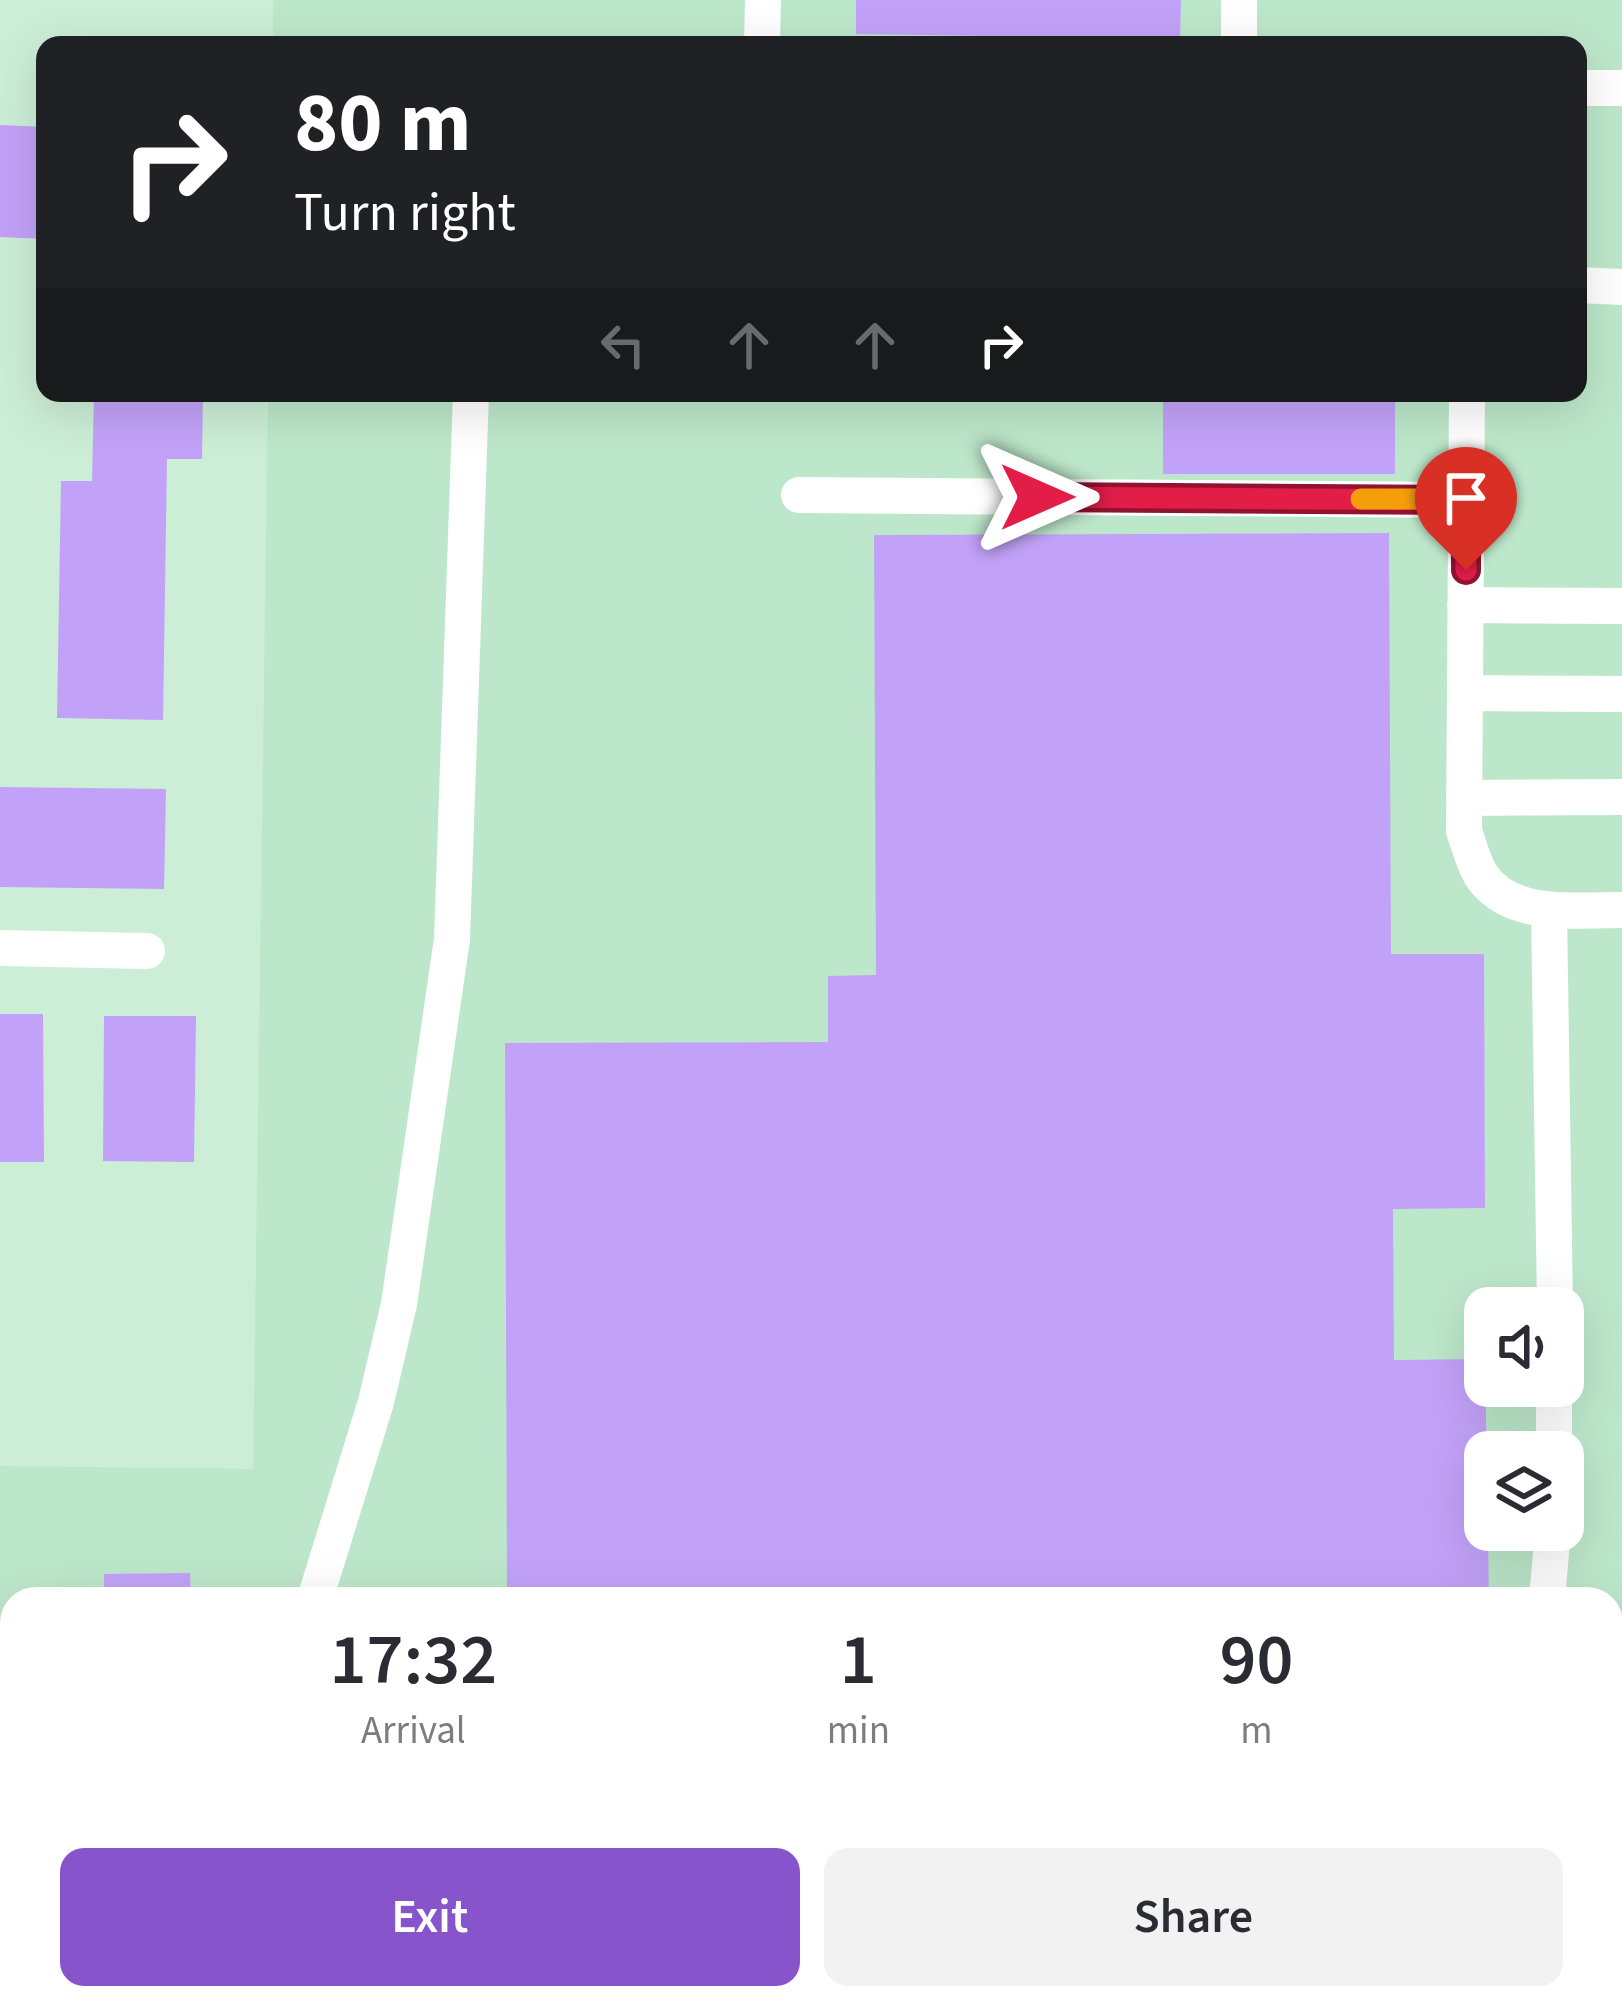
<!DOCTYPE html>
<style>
:root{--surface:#fff;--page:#f2f2f3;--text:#2b2b33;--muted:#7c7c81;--accent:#8854cc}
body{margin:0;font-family:"Source Sans 3",sans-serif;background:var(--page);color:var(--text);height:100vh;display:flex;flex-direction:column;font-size:45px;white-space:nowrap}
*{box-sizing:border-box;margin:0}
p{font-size:39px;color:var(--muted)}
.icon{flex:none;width:66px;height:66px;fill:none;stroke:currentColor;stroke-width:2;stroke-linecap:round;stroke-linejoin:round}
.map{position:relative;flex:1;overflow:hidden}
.drawer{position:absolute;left:0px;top:1587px;width:1623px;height:423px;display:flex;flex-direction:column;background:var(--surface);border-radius:36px 36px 0 0;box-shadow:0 12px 48px #0002}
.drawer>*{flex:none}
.top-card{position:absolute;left:36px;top:36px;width:1551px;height:366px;border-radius:24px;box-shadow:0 12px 48px #0002;background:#202124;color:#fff;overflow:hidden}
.fabs{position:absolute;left:1464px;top:1287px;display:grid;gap:24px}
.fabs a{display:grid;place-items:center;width:120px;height:120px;border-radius:24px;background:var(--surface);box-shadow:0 12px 48px #0002;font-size:60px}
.pin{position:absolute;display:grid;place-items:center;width:102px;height:102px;color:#fff;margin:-123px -51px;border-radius:50% 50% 50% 0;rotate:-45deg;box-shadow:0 0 12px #0007}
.pin .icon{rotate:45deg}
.me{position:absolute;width:132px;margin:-66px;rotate:90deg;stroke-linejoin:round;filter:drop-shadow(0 0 9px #0008)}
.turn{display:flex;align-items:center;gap:42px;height:252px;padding:0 60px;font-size:54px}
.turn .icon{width:156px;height:156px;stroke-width:2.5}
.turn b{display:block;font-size:84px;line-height:102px}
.lanes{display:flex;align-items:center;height:114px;padding:0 60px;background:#0003;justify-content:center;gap:60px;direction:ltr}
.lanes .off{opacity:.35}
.eta{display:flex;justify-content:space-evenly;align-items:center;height:204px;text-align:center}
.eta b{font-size:72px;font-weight:600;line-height:84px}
.cta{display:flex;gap:24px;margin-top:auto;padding:24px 60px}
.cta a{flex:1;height:138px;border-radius:24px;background:var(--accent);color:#fff;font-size:48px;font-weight:600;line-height:138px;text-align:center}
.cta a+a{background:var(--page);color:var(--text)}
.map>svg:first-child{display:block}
.built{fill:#bde7ca;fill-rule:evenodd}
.building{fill:#c2a2f8}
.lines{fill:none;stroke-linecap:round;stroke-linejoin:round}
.minor{stroke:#fff;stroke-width:36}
.route-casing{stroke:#92132f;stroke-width:30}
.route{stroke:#e11d48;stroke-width:21}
.slow{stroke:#f59e0b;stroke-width:21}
</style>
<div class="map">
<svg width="1622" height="2008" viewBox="0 0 1622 2008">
<rect width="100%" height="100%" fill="#cceed7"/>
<path class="built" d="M273,0H1622V2008H0V1466L253,1469L268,393H1578V45H273ZM1485,1308H1563V1386H1485ZM1485,1452H1563V1530H1485ZM12,1599H1611V1998H12Z"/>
<path class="building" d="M856,0H1181L1180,39L856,34Z
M0,125L45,127V239L0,237Z
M94,393H203L202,459H167L163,720L57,718L61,481H92Z
M1163,393H1395V474H1163Z
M1389,533L1391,954H1484L1485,1208L1393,1209L1394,1360L1485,1359L1489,1599H507L505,1043L828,1042V976L876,975L874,535Z
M0,787L166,789L164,889L0,887Z
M0,1014H43L44,1162H0Z
M104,1016H196L194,1162L103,1161Z
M190,1573L191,1599H104V1574Z
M12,1632V1944H0V1633Z
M915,1998H1332V2001L915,2005Z"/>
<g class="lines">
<path class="minor" d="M762,45L763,0
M1239,45V0
M1578,88H1622
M1578,285L1622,287
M1467,393L1464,831C1469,845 1473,862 1481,875C1509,919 1578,910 1622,910
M799,495L1466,500
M1465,605L1622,606
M1465,693L1622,694
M1464,798L1622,797
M1549,910L1555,1308
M0,948L147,951
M1554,1452V1386
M315,1599L376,1402L399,1304L452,939L471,393
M1547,1599L1553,1530
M1611,1819H1622
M0,1990L12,1989
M125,1998L136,2008
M410,1998L411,2008
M1425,1998L1426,2008
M287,2008V1998
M821,2008V1998"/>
</g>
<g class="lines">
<defs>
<path id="route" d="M1037,497L1466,500V570"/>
</defs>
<use href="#route" class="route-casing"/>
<use href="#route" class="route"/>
<path class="slow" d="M1361,499H1461"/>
</g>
</svg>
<div class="fabs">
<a><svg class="icon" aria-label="sound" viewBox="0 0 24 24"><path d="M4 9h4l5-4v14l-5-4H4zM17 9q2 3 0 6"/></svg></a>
<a><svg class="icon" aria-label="layers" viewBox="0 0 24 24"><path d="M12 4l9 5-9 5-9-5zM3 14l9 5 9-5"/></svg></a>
</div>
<div class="pin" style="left:1466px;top:570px;background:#d93025"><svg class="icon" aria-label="arrive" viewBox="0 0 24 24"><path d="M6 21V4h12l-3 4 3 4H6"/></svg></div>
<svg class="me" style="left:1037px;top:497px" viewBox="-20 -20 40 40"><path d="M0-17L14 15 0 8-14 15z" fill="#e11d48" stroke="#fff" stroke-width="4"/></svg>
<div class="top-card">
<div class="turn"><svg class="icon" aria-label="right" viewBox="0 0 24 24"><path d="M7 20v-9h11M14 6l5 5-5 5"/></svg><div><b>80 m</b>Turn right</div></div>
<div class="lanes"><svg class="icon off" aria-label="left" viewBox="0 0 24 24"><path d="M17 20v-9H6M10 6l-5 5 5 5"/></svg><svg class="icon off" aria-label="ahead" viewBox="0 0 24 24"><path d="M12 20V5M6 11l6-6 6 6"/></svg><svg class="icon off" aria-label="ahead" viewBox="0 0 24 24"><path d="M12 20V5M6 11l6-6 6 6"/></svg><svg class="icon" aria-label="right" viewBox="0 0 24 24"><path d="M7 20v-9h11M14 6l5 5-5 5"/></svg></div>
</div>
<section class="drawer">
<div class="eta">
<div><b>17:32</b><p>Arrival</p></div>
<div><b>1</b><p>min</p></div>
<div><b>90</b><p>m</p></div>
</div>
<div class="cta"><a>Exit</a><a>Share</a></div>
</section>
</div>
